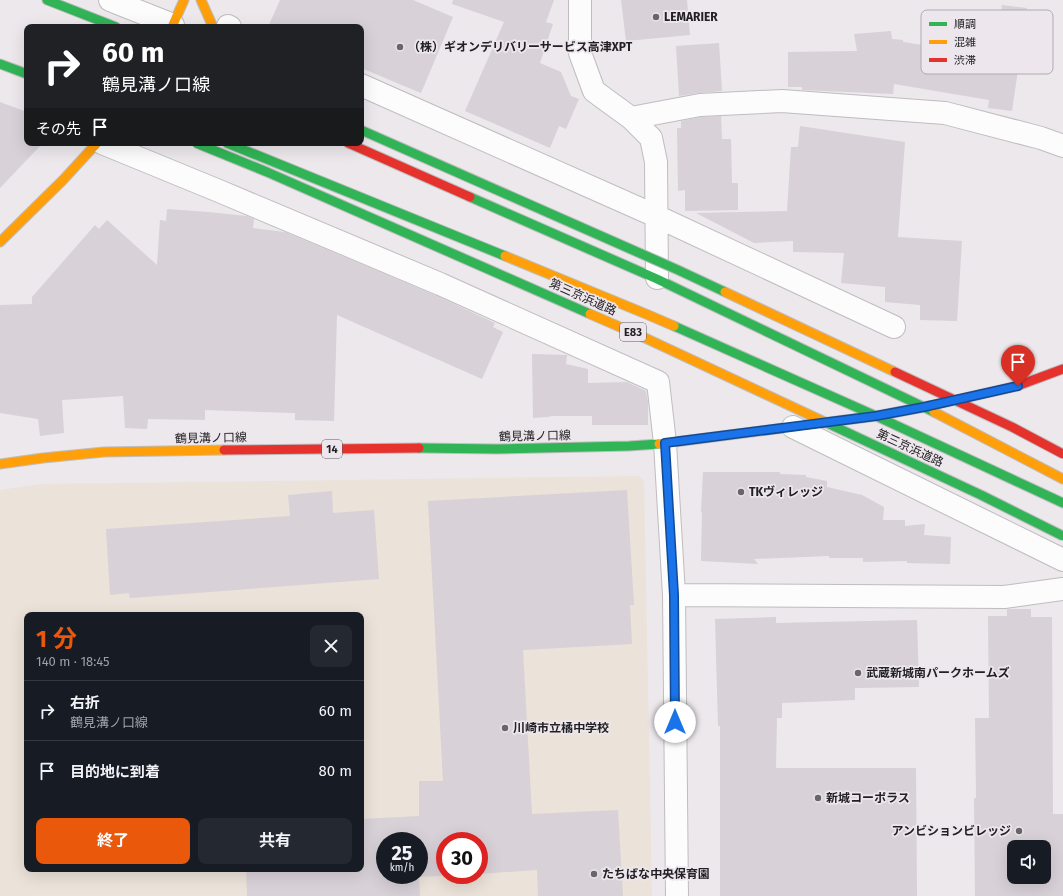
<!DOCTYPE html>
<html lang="ja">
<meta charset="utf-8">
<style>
:root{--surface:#171b24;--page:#242831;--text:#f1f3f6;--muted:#9ea1a6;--line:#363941;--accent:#ea580c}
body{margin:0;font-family:"Fira Sans","Noto Sans JP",sans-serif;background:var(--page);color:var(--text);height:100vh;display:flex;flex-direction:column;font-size:15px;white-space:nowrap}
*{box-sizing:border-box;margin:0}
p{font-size:13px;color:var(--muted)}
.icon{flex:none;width:22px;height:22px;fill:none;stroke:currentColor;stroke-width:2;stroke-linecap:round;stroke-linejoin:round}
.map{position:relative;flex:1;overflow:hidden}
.panel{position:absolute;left:24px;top:612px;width:340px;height:260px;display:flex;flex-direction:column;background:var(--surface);border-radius:8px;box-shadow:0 4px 16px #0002}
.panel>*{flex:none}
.hud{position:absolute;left:24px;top:24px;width:340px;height:122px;border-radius:8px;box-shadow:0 4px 16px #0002;background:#202124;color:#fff;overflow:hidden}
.buttons{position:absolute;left:1007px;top:840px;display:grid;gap:8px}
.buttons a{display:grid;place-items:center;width:44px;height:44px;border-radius:8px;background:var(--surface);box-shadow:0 4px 16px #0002;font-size:20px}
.speed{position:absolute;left:376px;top:832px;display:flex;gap:8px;font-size:20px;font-weight:700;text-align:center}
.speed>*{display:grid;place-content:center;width:52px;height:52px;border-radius:50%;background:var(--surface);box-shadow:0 4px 16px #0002;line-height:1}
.speed small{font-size:10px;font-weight:400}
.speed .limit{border:6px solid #d22;background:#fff;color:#111}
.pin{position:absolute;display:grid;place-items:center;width:34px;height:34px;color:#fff;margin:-41px -17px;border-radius:50% 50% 50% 0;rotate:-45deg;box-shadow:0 0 4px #0007}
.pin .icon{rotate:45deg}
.me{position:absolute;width:44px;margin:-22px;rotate:0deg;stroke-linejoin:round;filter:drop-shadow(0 0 3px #0008)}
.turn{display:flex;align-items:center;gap:14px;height:84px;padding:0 12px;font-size:18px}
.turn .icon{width:52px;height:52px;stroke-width:2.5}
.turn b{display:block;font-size:28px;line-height:34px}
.then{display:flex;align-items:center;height:38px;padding:0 12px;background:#0003;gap:8px;font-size:15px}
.round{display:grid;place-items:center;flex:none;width:42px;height:42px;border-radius:8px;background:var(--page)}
.headline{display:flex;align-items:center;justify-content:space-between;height:68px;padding:0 12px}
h1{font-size:24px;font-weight:700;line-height:30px;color:var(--accent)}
.action{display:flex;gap:8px;margin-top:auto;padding:8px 12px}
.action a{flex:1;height:46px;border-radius:8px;background:var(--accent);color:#fff;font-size:16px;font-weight:700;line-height:46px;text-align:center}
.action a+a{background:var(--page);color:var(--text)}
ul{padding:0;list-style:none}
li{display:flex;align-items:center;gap:12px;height:60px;padding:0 12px;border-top:1px solid var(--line)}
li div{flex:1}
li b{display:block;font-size:15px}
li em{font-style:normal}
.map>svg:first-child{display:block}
.education{fill:#ebe2d9;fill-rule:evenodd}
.building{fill:#d8d1d8;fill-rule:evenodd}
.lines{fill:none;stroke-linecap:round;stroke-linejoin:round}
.street-casing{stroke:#bfbdbf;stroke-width:24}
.fast-casing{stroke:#bfbdbf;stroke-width:11}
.slow-casing{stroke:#bfbdbf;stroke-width:11}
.jam-casing{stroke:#bfbdbf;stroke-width:11}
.street{stroke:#fcfcfc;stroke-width:22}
.fast{stroke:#30b455;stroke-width:9}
.slow{stroke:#ff9f0a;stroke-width:9}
.jam{stroke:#e5322d;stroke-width:9}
.fast-bridge-casing{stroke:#bfbdbf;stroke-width:11;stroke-linecap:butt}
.slow-bridge-casing{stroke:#bfbdbf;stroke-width:11;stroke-linecap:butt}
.jam-bridge-casing{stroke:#bfbdbf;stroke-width:11;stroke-linecap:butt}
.fast-bridge{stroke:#30b455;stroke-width:9}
.slow-bridge{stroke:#ff9f0a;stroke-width:9}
.jam-bridge{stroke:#e5322d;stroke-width:9}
.route-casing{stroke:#114b97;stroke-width:10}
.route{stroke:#1a73e8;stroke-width:7}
.poi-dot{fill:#696669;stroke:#ede7ed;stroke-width:1.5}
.labels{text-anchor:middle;stroke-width:3.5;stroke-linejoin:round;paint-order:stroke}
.shield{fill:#ede7ed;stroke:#5f5c5f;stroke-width:1}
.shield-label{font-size:11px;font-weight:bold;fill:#222022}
.poi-label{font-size:12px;font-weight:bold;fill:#222022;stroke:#ede7ed;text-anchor:start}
.street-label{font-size:12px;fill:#222022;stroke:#ede7ed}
.key{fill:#ede7ed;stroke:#b0abb0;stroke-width:1}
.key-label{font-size:11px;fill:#222022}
</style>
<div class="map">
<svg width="1063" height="896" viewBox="0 0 1063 896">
<rect width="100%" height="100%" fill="#ece8ec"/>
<path class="education" d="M638,476L644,480L652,896H0V490L42,484ZM27,615H361V869H27ZM385,841H419V875H385ZM445,841H479V875H445Z"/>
<path class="building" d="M280,0H413L453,17L421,93L361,68V27H268Z
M453,0H554L546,22L553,24L540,63L561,72L571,96L579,99L566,129L559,126L550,148L465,111L504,22L452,4Z
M621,0H687L690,35L626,41Z
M1002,5L1027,8L1012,111L988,108L989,100L894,84L893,94L802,90V87H788V52L857,51L854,34L891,31L892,39L903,40V42L995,56Z
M719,43L722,91L698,93L679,96L676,46Z
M0,102L27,112V143H43L0,188Z
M721,116L722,139H731L732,183H738V210L685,211V190L678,191L677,128H681V121L701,117Z
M800,126L905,142L898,237L962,241L957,321L920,320V305L885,302V287L841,283L844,253L793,252V241L754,243L696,213L787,211L791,147H798Z
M167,209L208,212L247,216L254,219L253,228L285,232L435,295L495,323L493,327L503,332L482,379L337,315L334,421L295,420V413L205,410V420L148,419L147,429L125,428L123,396L62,400L64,433L40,436L38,419L0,413V305L32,304V297L95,225L99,229L107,220L157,265L160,220L166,221Z
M532,354L567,355L566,364L588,369V383L627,382L646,391L648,402V425H592V416H552L547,417L533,418Z
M703,472H780V474L806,475V477L827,481V487L862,495L884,507L883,520H905V526L925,524L924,535L951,537L950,564L907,563V561L863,562V558H829V556L754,559L758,564L701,561L702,512H701Z
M627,490L634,605H630L632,644L523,650L532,814L618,810L623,896H538L537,870L479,874V841H445V875H458L419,877L420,896H247L246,869H361V819L419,816V781H443L428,501ZM385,841H419V875H385Z
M332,491L333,513L374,510L379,579L130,598L129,593L110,595L106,529L290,516L288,495Z
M1007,609H1031V617H1052L1053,814H1063V896H975L974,798H976L975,718H989L988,616H1007ZM1014,847H1044V877H1014Z
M776,617V623L917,620L919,687L855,688V700L782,703V718H777L776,768H916L917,896H720V726H718L715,619Z"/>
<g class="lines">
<defs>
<path id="street" d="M110,0L173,25
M580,0V53L594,91L631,118L651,138L656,162L657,278
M228,26L230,27
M361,85L656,216L894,327
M631,118L700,105L782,101L945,113L1041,138L1063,146
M102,143L219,191L440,284L658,382L665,443L674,595L677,896
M793,427L1063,560
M674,595L1004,597L1063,589"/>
<path id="fast" d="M47,0L116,27
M0,64L27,74
M227,143L505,256
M470,197L657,279L934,412
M674,326L876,416L1063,503
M419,448L497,449L629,446L659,444"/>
<path id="slow" d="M201,0L213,27
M172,27L184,0
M0,242L63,180L97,143
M505,256L646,314L674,326
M934,412L1063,479
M659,444L876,416L929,406
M0,464L43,458L104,452L224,450"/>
<path id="jam" d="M348,143L470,197
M929,406L1017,386L1063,369
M224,450L419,448"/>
</defs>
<use href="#street" class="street-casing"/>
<use href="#fast" class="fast-casing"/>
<use href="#slow" class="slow-casing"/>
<use href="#jam" class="jam-casing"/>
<use href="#street" class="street"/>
<use href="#fast" class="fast"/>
<use href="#slow" class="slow"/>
<use href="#jam" class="jam"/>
<defs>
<path id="fast-bridge" d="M361,130L678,270L725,292
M196,143L267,172L590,314
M827,423L981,495L1063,536"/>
<path id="slow-bridge" d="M725,292L895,372
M590,314L643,337L827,423"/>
<path id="jam-bridge" d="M895,372L1012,427L1063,454"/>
</defs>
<use href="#fast-bridge" class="fast-bridge-casing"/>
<use href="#slow-bridge" class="slow-bridge-casing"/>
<use href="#jam-bridge" class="jam-bridge-casing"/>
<use href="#fast-bridge" class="fast-bridge"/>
<use href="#slow-bridge" class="slow-bridge"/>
<use href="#jam-bridge" class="jam-bridge"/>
</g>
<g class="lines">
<defs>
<path id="route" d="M675,722L674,595L665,443L876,416L924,407L1018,386"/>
</defs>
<use href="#route" class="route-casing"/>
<use href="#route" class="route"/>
</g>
<g class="poi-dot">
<circle cx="656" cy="17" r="4"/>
<circle cx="400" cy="47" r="4"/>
<circle cx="741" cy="492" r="4"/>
<circle cx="858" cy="673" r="4"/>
<circle cx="505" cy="728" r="4"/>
<circle cx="818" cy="798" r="4"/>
<circle cx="1019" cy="831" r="4"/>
<circle cx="594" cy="874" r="4"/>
</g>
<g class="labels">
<g class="shield">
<rect x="620" y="323" width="26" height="18" rx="3"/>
<rect x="322" y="440" width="20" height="18" rx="3"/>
</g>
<g class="shield-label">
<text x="633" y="336">E83</text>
<text x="332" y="453">14</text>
</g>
<g class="poi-label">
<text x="664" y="21">LEMARIER</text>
<text x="408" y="51">（株）ギオンデリバリーサービス高津XPT</text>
<text x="749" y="496">TKヴィレッジ</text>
<text x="866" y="677">武蔵新城南パークホームズ</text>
<text x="513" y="732">川崎市立橘中学校</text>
<text x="826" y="802">新城コーポラス</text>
<text x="1011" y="835" text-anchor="end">アンビションビレッジ</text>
<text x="602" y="878">たちばな中央保育園</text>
</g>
<g class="street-label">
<text transform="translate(583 297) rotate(24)" y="4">第三京浜道路</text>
<text transform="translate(535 436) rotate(-1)" y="4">鶴見溝ノ口線</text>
<text transform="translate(211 438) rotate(-1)" y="4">鶴見溝ノ口線</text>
<text transform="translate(910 448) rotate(25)" y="4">第三京浜道路</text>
</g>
</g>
<rect x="921" y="10" width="132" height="64" rx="6" class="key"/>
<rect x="929" y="22" width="18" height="4" fill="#30b455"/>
<rect x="929" y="40" width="18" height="4" fill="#ff9f0a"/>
<rect x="929" y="58" width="18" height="4" fill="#e5322d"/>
<g class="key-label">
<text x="954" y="28">順調</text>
<text x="954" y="46">混雑</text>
<text x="954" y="64">渋滞</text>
</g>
</svg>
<div class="buttons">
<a><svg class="icon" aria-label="sound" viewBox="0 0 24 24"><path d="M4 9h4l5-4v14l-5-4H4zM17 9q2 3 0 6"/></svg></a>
</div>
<div class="speed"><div>25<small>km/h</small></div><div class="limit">30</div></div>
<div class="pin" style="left:1018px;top:386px;background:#d93025"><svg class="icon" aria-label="arrive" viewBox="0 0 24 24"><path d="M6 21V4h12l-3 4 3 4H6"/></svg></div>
<svg class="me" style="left:675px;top:722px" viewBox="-20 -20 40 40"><circle r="19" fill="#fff"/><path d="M0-13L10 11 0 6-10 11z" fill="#1a73e8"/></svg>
<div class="hud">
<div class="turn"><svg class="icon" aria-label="right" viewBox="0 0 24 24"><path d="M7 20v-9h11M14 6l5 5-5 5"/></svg><div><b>60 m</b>鶴見溝ノ口線</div></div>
<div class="then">その先<svg class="icon" aria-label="arrive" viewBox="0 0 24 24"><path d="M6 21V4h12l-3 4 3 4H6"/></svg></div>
</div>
<section class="panel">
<div class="headline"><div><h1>1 分</h1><p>140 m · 18:45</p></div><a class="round"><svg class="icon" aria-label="close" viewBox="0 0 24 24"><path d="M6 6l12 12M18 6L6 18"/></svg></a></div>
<ul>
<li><svg class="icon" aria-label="right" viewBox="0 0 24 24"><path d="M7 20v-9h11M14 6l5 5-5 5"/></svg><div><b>右折</b><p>鶴見溝ノ口線</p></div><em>60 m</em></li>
<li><svg class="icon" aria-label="arrive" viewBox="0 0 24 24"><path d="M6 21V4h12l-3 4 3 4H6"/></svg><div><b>目的地に到着</b></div><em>80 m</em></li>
</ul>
<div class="action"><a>終了</a><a>共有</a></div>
</section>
</div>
